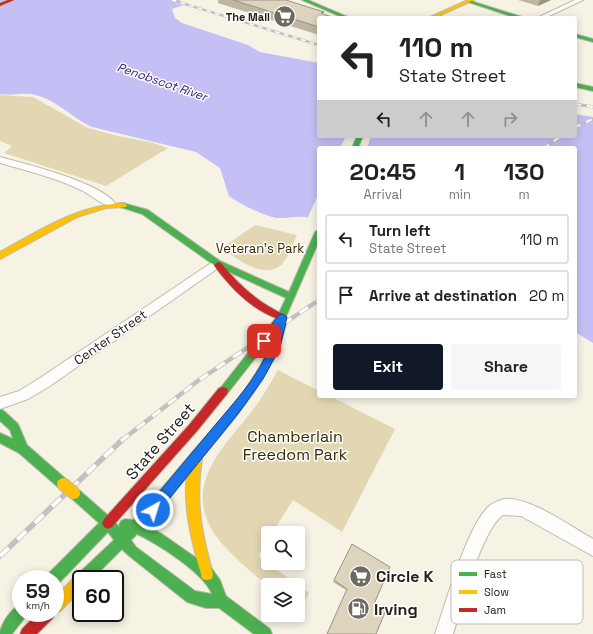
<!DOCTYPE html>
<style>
:root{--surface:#fff;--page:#f6f6f6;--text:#222;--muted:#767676;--line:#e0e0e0;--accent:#111827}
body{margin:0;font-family:"Space Grotesk",sans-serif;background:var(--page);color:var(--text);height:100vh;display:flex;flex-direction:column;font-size:15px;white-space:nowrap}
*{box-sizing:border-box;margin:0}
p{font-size:13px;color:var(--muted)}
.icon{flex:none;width:22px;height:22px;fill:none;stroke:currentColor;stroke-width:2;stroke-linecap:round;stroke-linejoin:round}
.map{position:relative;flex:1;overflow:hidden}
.side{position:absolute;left:317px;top:146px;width:260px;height:252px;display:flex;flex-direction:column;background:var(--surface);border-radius:4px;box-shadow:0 2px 10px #0003}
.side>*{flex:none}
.guide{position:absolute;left:317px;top:16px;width:260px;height:122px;border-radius:4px;box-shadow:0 2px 10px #0003;background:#fff;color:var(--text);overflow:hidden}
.buttons{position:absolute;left:261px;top:526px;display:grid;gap:8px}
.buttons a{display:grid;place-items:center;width:44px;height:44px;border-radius:4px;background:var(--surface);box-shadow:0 2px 10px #0003;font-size:20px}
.speed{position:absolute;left:12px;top:570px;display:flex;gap:8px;font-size:20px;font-weight:700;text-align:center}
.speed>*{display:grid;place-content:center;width:52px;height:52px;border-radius:50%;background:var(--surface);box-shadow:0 2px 10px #0003;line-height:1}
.speed small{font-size:10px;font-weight:400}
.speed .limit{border:2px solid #111;border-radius:6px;background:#fff;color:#111}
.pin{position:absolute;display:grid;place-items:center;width:34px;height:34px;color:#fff;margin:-17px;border-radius:8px;box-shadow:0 2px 6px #0006}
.me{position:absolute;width:44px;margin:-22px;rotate:39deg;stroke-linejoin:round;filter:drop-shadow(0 0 3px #0008)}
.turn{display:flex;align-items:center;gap:14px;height:84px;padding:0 16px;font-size:18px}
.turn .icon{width:52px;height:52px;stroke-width:2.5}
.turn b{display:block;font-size:28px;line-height:34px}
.lanes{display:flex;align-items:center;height:38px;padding:0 16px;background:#0003;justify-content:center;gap:20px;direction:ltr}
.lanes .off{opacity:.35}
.eta{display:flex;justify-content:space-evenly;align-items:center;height:68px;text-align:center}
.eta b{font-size:24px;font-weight:700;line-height:28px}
.action{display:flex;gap:8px;margin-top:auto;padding:8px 16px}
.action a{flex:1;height:46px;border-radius:4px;background:var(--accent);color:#fff;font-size:16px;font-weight:700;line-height:46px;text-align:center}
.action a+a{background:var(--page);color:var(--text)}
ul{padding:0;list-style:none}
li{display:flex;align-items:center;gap:12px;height:50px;margin:0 8px 6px;padding:0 8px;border:2px solid var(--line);border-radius:4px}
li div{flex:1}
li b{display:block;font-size:15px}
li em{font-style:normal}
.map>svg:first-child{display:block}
.green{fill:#e3d7b3}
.water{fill:#c4c0f5}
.pier{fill:#f6f2e4}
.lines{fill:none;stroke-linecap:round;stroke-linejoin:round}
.street-casing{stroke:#bdbaaf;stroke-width:2}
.fast-casing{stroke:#bdbaaf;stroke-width:2}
.slow-casing{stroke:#bdbaaf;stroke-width:2}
.jam-casing{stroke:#bdbaaf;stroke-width:2}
.street{fill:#fefdfb;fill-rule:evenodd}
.fast{fill:#4caf50;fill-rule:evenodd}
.slow{fill:#ffc107;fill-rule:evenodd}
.jam{fill:#c62828;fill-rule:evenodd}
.rail-far3-casing{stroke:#c1c1bd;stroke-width:2.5}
.rail-far2-casing{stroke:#c1c1bd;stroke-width:3}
.rail-far1-casing{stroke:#c1c1bd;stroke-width:4.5}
.rail-casing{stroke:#c1c1bd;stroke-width:5.5}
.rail-far3{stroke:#fff;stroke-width:1.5;stroke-dasharray:4.5;stroke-linecap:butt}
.rail-far2{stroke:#fff;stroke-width:2;stroke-dasharray:6;stroke-linecap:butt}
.rail-far1{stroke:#fff;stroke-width:3;stroke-dasharray:10;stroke-linecap:butt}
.rail{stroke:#fff;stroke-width:4;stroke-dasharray:12;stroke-linecap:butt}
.slow-bridge-casing{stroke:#bdbaaf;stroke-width:14;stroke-linecap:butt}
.slow-bridge{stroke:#ffc107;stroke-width:12}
.wall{fill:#bdb6a2}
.shaded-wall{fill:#9a9484}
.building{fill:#dcd4bc;stroke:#9a9484}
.route{fill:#1a73e8;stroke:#114b97}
.labels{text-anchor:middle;stroke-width:3;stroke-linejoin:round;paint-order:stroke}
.far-poi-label{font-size:11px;font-weight:bold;fill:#242017;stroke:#fff;text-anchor:end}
.far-water-label{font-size:12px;font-style:italic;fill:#311977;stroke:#fff}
.park-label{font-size:13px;fill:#352900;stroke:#fff}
.street-label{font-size:13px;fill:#242017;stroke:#fff}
.near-park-label{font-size:16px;fill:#352900;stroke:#fff}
.near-street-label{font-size:16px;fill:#242017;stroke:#fff}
.near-poi-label{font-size:16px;font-weight:bold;fill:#242017;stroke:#fff;text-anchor:start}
.key{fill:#fff;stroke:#bdbcb9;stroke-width:1}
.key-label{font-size:11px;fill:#242017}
</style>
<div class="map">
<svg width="593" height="634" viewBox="0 0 593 634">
<rect width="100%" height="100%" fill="#f6f2e4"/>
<path class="green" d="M0,95L33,97L88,128L118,136L150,142L168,148L106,186L4,153L12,146L0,141Z
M255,225L297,235C293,244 289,255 283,263C267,282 236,259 222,248Z
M278,370L319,391V396H330L395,429L342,532L293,500L272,533H268V540L258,556L298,585H268V587C251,571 230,555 216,536C181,486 223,448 252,411C262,398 270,384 278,370Z
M298,585L309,593L298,613Z"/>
<path class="water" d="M0,0H181L176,3L184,5L172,9L175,18L182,23L248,45L260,52L319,63V136H575V114L593,117V343L575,332V148H319V223C305,212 292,219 277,218C266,217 238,203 229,196L220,168L196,152L92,127C72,118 57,100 35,95C24,92 11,96 0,94Z"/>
<path class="pier" d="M346,136H371L367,148H340Z
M319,193V225L307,219Z"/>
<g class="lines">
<defs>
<path id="street" d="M575,0H583L545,18H537Z
M0,157C26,164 99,182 115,203L113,205C104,208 92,195 83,191C57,178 28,171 0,163Z
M217,259L222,263L221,266L50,386L28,399L0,409V397L19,391L40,378Z
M504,499C529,496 570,526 593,539V556L521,516L503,515C481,531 462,607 453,634H435C446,603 466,529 488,507C492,503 498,501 504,499Z"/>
<path id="fast" d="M302,0H308L350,18H344Z
M468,0L522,17V18H516L468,2Z
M575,34L593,39V42L575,37Z
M575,83L593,87V91L575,87Z
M357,136H363L358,148H352Z
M120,203H123L148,210L220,261L289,292L315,232L319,229V241L285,319L287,322C271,378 240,412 204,455C185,479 166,503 145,525L162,534L212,569L220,580L226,596L270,629L272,634H254L219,608H206L187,602L128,555L122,549L92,579H81V585L78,584L77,579L78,574L114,540L108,532L58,584L55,585V579H47L48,574L99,523L70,497L68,493L70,489L74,487L78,489L112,519L120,528L119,525L121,521L125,519L133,520C155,497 175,473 195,449C226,414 260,379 274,334L227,394L223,395L219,394L218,391L278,315L286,298L214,265L142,214L120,207ZM137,534C158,544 204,573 212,594L195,591L136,547L131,540Z
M0,409L4,411L18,424L27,445L67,480L69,484L67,488L63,490L59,488L19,453L0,443V433L13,439L10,430L0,421Z
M21,604V613H27L26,616L12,634H0C0,624 12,608 21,604Z"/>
<path id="slow" d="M468,0H474L434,18H428Z
M123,203L127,205L126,207L106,208L77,217L0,259V252C41,230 75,206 123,203Z
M196,454L200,455L202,459C195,501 202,534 213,574L212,579L207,580L202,579L201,574C191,540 178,489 192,455Z
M81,574L86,576L87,579H81V590L60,611L55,613V597L76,576Z"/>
<path id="jam" d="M8,0H14L0,6V3Z
M218,262L221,263C239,285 258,303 285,315L286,317L285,319C281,321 278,319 273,317C249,307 231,288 215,267L214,265Z
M223,387L227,388L228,391L227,394L197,431L112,527L108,529L104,527L102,523L104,519L189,425L219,388Z
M38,613H55L53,618L37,634H20L22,629Z"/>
</defs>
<use href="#street" class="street-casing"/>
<use href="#fast" class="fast-casing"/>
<use href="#slow" class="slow-casing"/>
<use href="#jam" class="jam-casing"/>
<use href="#street" class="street"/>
<use href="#fast" class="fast"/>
<use href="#slow" class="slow"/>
<use href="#jam" class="jam"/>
<defs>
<path id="rail-far3" d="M172,0L319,45"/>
<path id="rail-far2" d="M575,104L593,107
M575,127L593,119
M544,148L561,136"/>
<path id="rail-far1" d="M121,441L199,380L319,300"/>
<path id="rail" d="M0,556L122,440"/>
</defs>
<use href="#rail-far3" class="rail-far3-casing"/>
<use href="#rail-far2" class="rail-far2-casing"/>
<use href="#rail-far1" class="rail-far1-casing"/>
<use href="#rail" class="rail-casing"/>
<use href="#rail-far3" class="rail-far3"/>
<use href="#rail-far2" class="rail-far2"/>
<use href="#rail-far1" class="rail-far1"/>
<use href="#rail" class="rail"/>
<defs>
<path id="slow-bridge" d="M63,484L74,493"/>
</defs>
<use href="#slow-bridge" class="slow-bridge-casing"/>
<use href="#slow-bridge" class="slow-bridge"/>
</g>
<path class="wall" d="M218,0H286L319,18V35L218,3Z
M518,0H551L538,6Z
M334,580L374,604L346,590L333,582Z"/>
<path class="shaded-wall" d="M540,0H551L538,6Z"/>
<path class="building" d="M233,0H286L324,12L321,13L334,18H319V27Z
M352,544L390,567L374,604L386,610L376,634H327L347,589L334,580Z"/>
<path class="route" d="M282,314L287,317L280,348L263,379L237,415L157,514L153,516L148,514L147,510L148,506C169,480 190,455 211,430C234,402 265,371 273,335L267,344H260L259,341L279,315Z"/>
<defs>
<symbol id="supermarket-disc" viewBox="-11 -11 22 22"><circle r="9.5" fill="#6e6a5f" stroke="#fff"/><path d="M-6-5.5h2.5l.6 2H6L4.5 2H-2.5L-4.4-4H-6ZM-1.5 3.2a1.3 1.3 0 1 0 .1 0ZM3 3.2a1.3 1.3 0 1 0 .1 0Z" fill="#fff"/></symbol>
<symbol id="fuel-disc" viewBox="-11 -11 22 22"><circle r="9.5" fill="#6e6a5f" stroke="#fff"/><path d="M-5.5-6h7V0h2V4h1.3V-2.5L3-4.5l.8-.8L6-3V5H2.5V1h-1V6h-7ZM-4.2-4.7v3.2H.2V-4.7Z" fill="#fff"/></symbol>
</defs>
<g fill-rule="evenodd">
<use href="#supermarket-disc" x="272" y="4" width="25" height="25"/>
<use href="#supermarket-disc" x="348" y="564" width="25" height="25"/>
<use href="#fuel-disc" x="346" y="596" width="25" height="25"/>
</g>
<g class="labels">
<g class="far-poi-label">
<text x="270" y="21">The Mall</text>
</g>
<g class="far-water-label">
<text transform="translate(162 82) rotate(19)" y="4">Penobscot River</text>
</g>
<g class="park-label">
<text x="260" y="253">Veteran's Park</text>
</g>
<g class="street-label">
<text transform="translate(110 337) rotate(-35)" y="5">Center Street</text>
</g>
<g class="near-park-label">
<text x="295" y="442">Chamberlain<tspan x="295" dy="18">Freedom Park</tspan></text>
</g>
<g class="near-street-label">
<text transform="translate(160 441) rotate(-49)" y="6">State Street</text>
</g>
<g class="near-poi-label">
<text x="376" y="582">Circle K</text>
<text x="374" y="615">Irving</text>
</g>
</g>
<rect x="451" y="560" width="132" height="64" rx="6" class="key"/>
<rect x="459" y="572" width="18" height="4" fill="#4caf50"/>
<rect x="459" y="590" width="18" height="4" fill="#ffc107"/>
<rect x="459" y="608" width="18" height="4" fill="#c62828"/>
<g class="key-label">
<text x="484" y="578">Fast</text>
<text x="484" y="596">Slow</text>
<text x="484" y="614">Jam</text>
</g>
</svg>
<div class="buttons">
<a><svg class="icon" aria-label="search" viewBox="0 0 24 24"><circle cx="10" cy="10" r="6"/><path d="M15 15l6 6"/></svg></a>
<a><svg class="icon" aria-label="layers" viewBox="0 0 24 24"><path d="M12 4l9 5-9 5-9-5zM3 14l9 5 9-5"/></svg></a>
</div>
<div class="speed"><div>59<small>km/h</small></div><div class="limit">60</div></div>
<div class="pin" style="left:264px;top:341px;background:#d93025"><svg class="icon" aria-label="arrive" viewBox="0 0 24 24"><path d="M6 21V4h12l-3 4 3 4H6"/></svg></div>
<svg class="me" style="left:153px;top:510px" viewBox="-20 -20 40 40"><circle r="17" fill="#1a73e8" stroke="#fff" stroke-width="3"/><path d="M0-11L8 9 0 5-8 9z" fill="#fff"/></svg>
<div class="guide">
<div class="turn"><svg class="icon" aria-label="left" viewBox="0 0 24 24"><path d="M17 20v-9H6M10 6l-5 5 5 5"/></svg><div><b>110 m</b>State Street</div></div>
<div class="lanes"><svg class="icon" aria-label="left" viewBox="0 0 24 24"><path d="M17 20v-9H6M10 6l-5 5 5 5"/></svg><svg class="icon off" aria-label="ahead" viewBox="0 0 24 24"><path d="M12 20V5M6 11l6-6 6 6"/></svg><svg class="icon off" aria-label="ahead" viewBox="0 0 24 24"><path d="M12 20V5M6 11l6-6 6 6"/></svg><svg class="icon off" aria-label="right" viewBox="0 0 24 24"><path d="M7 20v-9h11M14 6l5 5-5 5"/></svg></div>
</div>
<section class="side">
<div class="eta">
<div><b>20:45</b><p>Arrival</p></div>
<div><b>1</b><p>min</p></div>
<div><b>130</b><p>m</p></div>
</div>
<ul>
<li><svg class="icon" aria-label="left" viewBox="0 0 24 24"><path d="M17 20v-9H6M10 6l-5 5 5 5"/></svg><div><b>Turn left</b><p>State Street</p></div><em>110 m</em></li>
<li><svg class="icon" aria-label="arrive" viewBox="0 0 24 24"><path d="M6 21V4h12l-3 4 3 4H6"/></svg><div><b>Arrive at destination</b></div><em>20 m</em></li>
</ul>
<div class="action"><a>Exit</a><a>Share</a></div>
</section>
</div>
